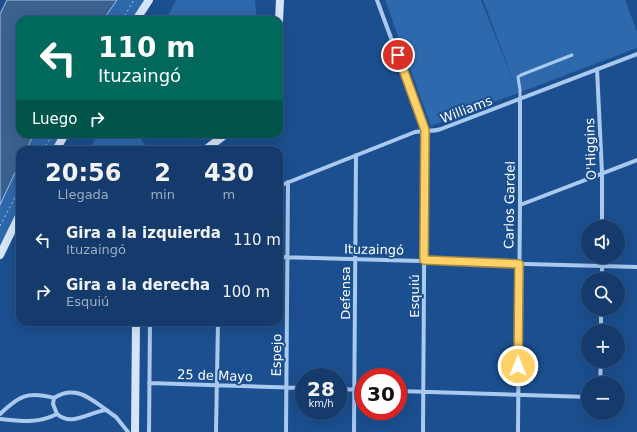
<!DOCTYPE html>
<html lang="es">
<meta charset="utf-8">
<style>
:root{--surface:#143b6b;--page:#214673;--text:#f1f3f6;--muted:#9dadc1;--line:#33557e}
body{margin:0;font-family:"DejaVu Sans",sans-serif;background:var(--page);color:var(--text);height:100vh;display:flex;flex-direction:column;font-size:15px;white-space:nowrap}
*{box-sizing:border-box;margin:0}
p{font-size:13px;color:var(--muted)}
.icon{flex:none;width:22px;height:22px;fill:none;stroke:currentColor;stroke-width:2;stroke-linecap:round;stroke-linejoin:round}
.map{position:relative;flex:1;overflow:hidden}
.side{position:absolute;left:16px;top:146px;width:267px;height:180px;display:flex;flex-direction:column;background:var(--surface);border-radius:12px;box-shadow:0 4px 16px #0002,0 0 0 1px var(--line)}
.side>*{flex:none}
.hud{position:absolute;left:16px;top:16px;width:267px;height:122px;border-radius:12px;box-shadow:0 4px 16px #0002,0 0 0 1px var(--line);background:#00695c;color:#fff;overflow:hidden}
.buttons{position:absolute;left:581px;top:220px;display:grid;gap:8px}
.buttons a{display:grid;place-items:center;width:44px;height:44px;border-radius:50%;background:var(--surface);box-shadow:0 4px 16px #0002,0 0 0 1px var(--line);font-size:20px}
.speed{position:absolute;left:295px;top:368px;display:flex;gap:8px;font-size:20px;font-weight:700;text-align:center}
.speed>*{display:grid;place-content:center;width:52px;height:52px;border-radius:50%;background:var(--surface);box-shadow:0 4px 16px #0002,0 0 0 1px var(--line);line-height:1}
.speed small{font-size:10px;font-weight:400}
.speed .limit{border:6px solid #d22;background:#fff;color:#111}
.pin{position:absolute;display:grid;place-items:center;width:34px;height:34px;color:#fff;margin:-17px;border:2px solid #fff;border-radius:50%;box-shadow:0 1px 4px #0007}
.me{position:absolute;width:44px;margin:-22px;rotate:0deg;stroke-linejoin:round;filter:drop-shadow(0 0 3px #0008)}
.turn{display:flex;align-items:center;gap:14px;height:84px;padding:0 16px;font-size:18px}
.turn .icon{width:52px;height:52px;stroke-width:2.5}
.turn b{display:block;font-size:28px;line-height:34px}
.then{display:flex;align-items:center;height:38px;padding:0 16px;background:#0003;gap:8px;font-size:15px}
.eta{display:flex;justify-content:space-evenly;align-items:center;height:68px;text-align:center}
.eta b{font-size:24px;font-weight:600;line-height:28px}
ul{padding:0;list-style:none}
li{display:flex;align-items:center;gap:12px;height:52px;padding:0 16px}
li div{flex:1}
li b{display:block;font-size:15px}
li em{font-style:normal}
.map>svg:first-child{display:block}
.green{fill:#2e69ad}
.water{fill:#3c6290;stroke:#9cc4f0}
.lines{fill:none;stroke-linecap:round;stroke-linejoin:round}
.path{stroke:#a9c9ee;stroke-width:1;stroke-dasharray:2 3;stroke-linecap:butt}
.lane{stroke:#a9c9ee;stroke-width:3}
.street{stroke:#a9c9ee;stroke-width:4}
.secondary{stroke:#d6e6fa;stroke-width:8}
.route-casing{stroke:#a68842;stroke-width:10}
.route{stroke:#ffd166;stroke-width:7}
.labels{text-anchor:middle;stroke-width:4;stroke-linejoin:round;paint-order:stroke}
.street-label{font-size:13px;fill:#fff;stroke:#1b4f8f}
</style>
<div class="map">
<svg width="637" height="432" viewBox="0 0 637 432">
<rect width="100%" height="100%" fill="#1b4f8f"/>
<path class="green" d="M117,0H145L132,20H103Z
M176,0H255L257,20H166Z
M385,0H481L518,93L431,126Z
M483,0H625L637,32V48L518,93Z
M34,134H61L52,150H26Z
M99,134H143L140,138L144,144L152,150H88Z
M20,162V211L0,249V205Z"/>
<path class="water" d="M7,0H117L103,20H20V134H34L26,150H20V162L0,205V14Z"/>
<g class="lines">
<path class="path" d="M122,20L134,0
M43,150L53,134
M0,226L20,188"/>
<path class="lane" d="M520,99V90L518,77L521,75L572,55"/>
<path class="street" d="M377,0L425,130L423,432
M597,69L602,173V227
M279,186L415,132C424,130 432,132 441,129L637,54
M520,205L637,160
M279,257L637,267
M602,279V257
M601,331V309
M149,383L304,388
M600,383L601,361
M338,389L364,390
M398,391L588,397
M54,398L53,404L57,414
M0,414C19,396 27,391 54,398C75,384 91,399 108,411
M0,419C22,421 37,424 57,414C72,427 89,412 106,410L116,417L128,432
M149,432L150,322
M216,432L218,322
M286,432L288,182
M354,432L356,155
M518,432L520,205V99"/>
<path class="secondary" d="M136,20L149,0
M279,21L280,0
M56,150L65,134
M205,150L226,134
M0,255L20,214
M135,432L136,322"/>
</g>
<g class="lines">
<defs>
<path id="route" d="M398,55L425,130L424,260L519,264L518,366"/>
</defs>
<use href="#route" class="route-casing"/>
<use href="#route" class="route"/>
</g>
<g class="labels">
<g class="street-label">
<text transform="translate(466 109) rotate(-21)" y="5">Williams</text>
<text transform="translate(590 149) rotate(-92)" y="5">O'Higgins</text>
<text transform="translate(509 205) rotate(-89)" y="5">Carlos Gardel</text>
<text transform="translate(374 249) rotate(1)" y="5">Ituzaingó</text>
<text transform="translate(345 293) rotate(-90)" y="5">Defensa</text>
<text transform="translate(414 296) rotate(-90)" y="5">Esquiú</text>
<text transform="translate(276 355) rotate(-89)" y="5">Espejo</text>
<text transform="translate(215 375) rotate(2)" y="5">25 de Mayo</text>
</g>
</g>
</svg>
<div class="buttons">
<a><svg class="icon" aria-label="sound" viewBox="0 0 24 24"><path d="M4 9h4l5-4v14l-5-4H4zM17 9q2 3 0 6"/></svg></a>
<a><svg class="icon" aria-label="search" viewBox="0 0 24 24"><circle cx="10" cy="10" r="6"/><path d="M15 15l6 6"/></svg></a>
<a>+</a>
<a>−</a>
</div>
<div class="speed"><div>28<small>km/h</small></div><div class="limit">30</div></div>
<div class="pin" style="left:398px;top:55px;background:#d93025"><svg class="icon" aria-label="arrive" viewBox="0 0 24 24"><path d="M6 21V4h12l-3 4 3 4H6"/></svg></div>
<svg class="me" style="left:518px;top:366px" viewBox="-20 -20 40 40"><circle r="17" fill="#ffd166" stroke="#fff" stroke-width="3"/><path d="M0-11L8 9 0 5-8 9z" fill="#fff"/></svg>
<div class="hud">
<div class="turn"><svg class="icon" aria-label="left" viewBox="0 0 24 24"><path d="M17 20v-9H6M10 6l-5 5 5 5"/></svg><div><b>110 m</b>Ituzaingó</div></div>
<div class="then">Luego<svg class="icon" aria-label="right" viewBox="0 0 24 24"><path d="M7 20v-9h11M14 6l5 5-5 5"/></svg></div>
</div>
<section class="side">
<div class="eta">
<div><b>20:56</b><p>Llegada</p></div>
<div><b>2</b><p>min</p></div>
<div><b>430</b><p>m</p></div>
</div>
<ul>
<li><svg class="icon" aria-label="left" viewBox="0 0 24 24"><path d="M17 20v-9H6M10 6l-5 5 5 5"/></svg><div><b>Gira a la izquierda</b><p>Ituzaingó</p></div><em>110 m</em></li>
<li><svg class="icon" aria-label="right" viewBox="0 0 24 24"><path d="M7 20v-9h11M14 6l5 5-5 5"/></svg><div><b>Gira a la derecha</b><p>Esquiú</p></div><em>100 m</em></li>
</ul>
</section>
</div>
